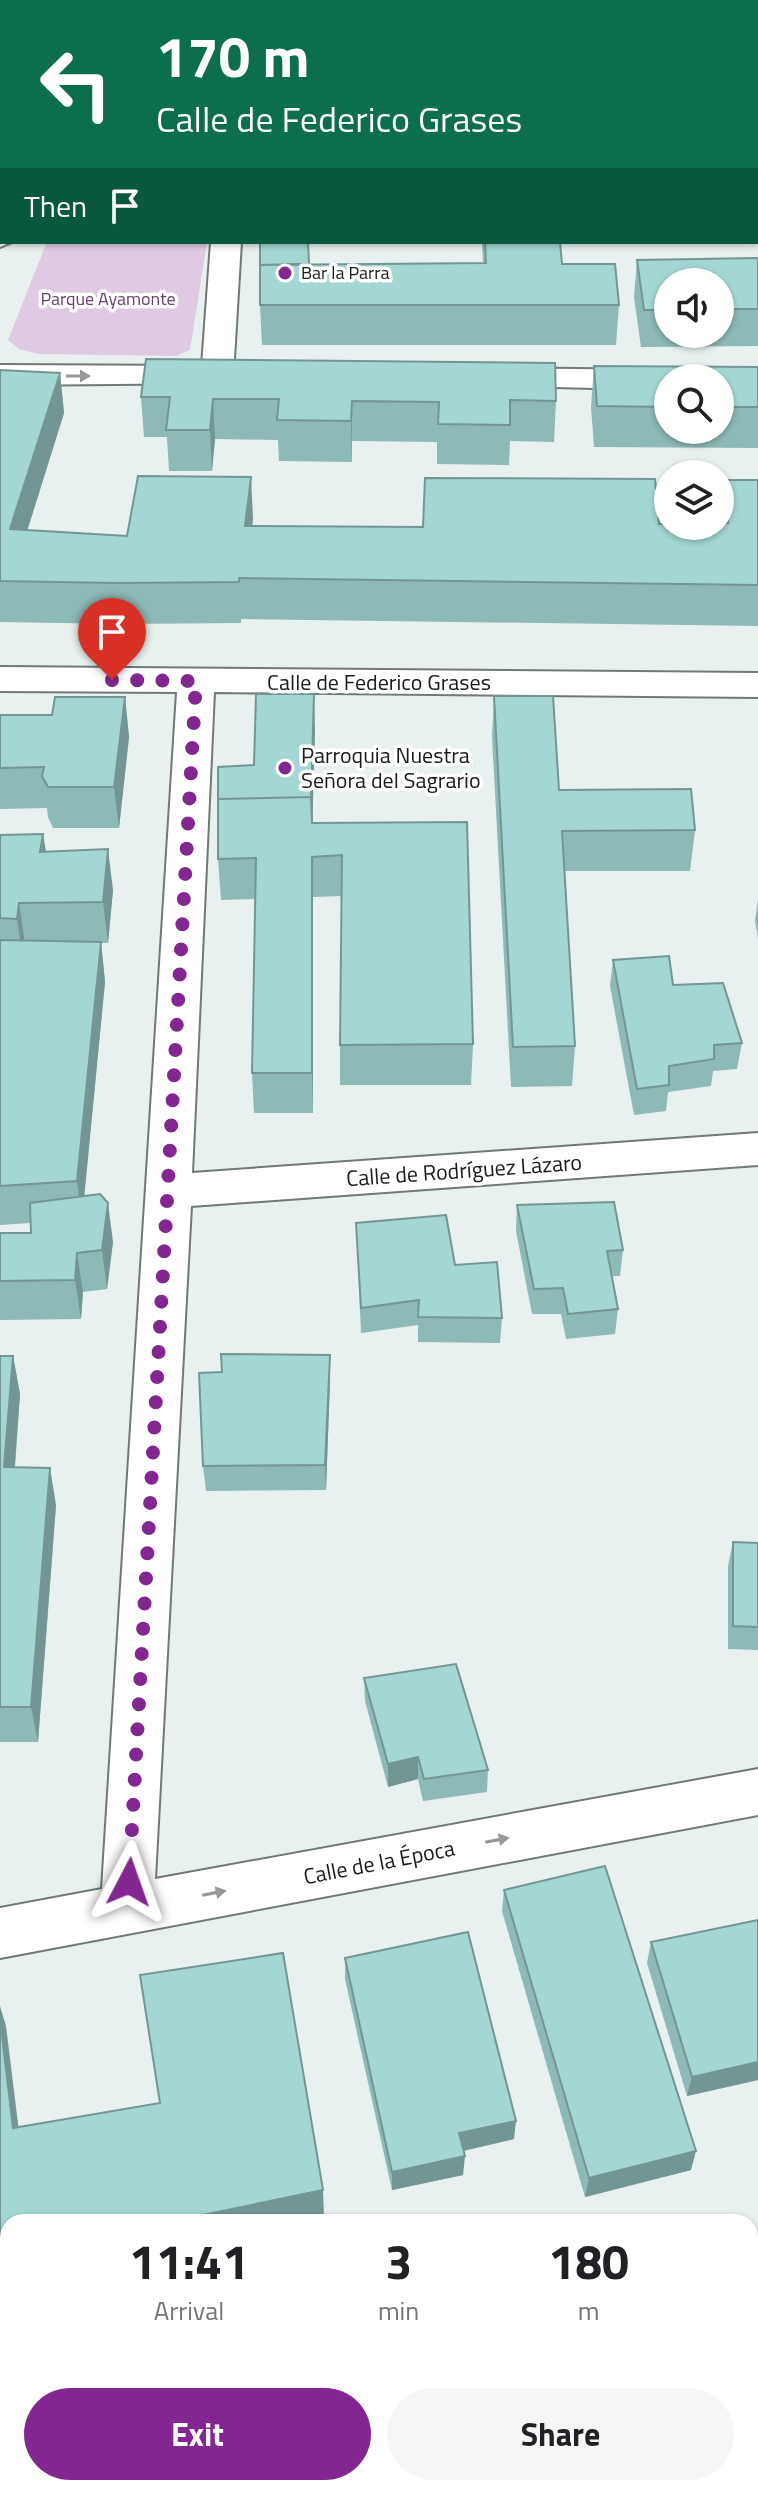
<!DOCTYPE html>
<meta charset="utf-8">
<style>
:root{--surface:#fff;--page:#f6f6f6;--text:#202124;--muted:#757577;--accent:#832692}
body{margin:0;font-family:"Titillium Web",sans-serif;background:var(--page);color:var(--text);height:100vh;display:flex;flex-direction:column;font-size:30px;white-space:nowrap}
*{box-sizing:border-box;margin:0}
p{font-size:26px;color:var(--muted)}
.icon{flex:none;width:44px;height:44px;fill:none;stroke:currentColor;stroke-width:2;stroke-linecap:round;stroke-linejoin:round}
.map{position:relative;flex:1;overflow:hidden}
.panel{position:absolute;left:0px;top:2214px;width:758px;height:282px;display:flex;flex-direction:column;background:var(--surface);border-radius:24px 24px 0 0;box-shadow:0 2px 6px #0004}
.panel>*{flex:none}
.hud{position:absolute;left:0px;top:0px;width:758px;height:244px;box-shadow:0 2px 6px #0004;background:#0b6e4f;color:#fff;overflow:hidden}
.buttons{position:absolute;left:654px;top:268px;display:grid;gap:16px}
.buttons a{display:grid;place-items:center;width:80px;height:80px;border-radius:50%;background:var(--surface);box-shadow:0 2px 6px #0004;font-size:40px}
.pin{position:absolute;display:grid;place-items:center;width:68px;height:68px;color:#fff;margin:-82px -34px;border-radius:50% 50% 50% 0;rotate:-45deg;box-shadow:0 0 8px #0007}
.pin .icon{rotate:45deg}
.me{position:absolute;width:88px;margin:-44px;rotate:4deg;stroke-linejoin:round;filter:drop-shadow(0 0 6px #0008)}
.turn{display:flex;align-items:center;gap:28px;height:168px;padding:0 24px;font-size:36px}
.turn .icon{width:104px;height:104px;stroke-width:2.5}
.turn b{display:block;font-size:56px;line-height:68px}
.then{display:flex;align-items:center;height:76px;padding:0 24px;background:#0003;gap:16px;font-size:30px}
.eta{display:flex;justify-content:space-evenly;align-items:center;height:136px;text-align:center}
.eta b{font-size:48px;font-weight:700;line-height:56px}
.primary-button{display:flex;gap:16px;margin-top:auto;padding:16px 24px}
.primary-button a{flex:1;height:92px;border-radius:48px;background:var(--accent);color:#fff;font-size:32px;font-weight:700;line-height:92px;text-align:center}
.primary-button a+a{background:var(--page);color:var(--text)}
.map>svg:first-child{display:block}
.green{fill:#e0cae3}
.lines{fill:none;stroke-linecap:round;stroke-linejoin:round}
.minor-casing{stroke:#717978;stroke-width:4}
.major-casing{stroke:#717978;stroke-width:4}
.minor{fill:#fff;fill-rule:evenodd}
.major{fill:#fff;fill-rule:evenodd}
.wall{fill:#8db9b6;fill-rule:evenodd}
.shaded-wall{fill:#739694}
.building{fill:#a4d7d4;stroke:#739694;stroke-width:2}
.oneway{fill:#979898}
.route{stroke:#832692;stroke-width:14;stroke-dasharray:0 25.2}
.poi-dot{fill:#832692;stroke:#fff;stroke-width:3}
.labels{text-anchor:middle;stroke-width:7;stroke-linejoin:round;paint-order:stroke}
.far-poi-label{font-size:18px;fill:#181b1b;stroke:#fff;text-anchor:start}
.far-park-label{font-size:18px;fill:#68436e;stroke:#fff}
.street-label{font-size:22px;fill:#181b1b;stroke:#fff}
.poi-label{font-size:22px;fill:#181b1b;stroke:#fff;text-anchor:start}
</style>
<div class="map">
<svg width="758" height="2495" viewBox="0 0 758 2495">
<rect width="100%" height="100%" fill="#e8f0f0"/>
<path class="green" d="M47,242H207L190,350L176,356L39,354L19,349L8,340Z
M758,2292V2495H173L192,2488H750V2295Z"/>
<g class="lines">
<defs>
<path id="minor" d="M0,140H2V158H0Z
M2,225V242H12L0,247Z
M211,242H241L233,376L228,383L0,385V365L202,366Z
M494,368L668,370L683,378H668V390L483,385L478,378L483,371Z
M0,667L758,673V697L214,692L192,1173L758,1133V1165L191,1206L155,1879L758,1769V1815L0,1958V1908L102,1889L177,692L0,691Z
M758,2263V2321L750,2324V2266Z
M145,2488H223L220,2495H142Z
M303,2488H365L366,2495H304Z"/>
<path id="major" d="M129,0H176L177,2H130Z
M538,0H596L597,2H539Z
M756,4H758V20H756Z"/>
</defs>
<use href="#minor" class="minor-casing"/>
<use href="#major" class="major-casing"/>
<use href="#minor" class="minor"/>
<use href="#major" class="major"/>
</g>
<path class="wall" d="M0,28H2V100H0Z
M756,138H758V229H756Z
M482,242H560L562,264L619,305L616,345H262L260,305L309,264L483,263Z
M639,242H697L639,243Z
M758,258V346L641,347L634,297L637,260ZM668,282H720V334H668Z
M594,366L758,367V448L594,447L591,407ZM668,378H720V430H668Z
M0,370L60,373L64,413L27,530L127,536L253,518L252,527H423L659,524L720,526L725,480H758V626L241,619V623L122,624L0,622Z
M141,397L556,401L554,442L510,441L509,465L437,464V442L352,441V462L279,461L278,440L215,439L212,471H169L167,437H144Z
M494,696L559,790L695,830L690,871H565L575,1046L572,1086L511,1087L492,737Z
M125,697L129,737L119,828H53L48,817L47,808L0,809V715H52Z
M315,731L312,823L467,822L473,1044L471,1085H340V1045L342,896L313,897V1113H254L252,1073L255,899L221,900L218,859L254,765Z
M43,834L46,851L113,890L108,943H101L105,982L84,1196L113,1242L107,1289L83,1292L81,1319L0,1320V1233H31L30,1223L0,1225V835Z
M758,899V938L755,921Z
M613,960L673,985L742,1043L737,1069L713,1071L711,1086L668,1092L666,1111L634,1115L610,986Z
M517,1205L623,1250L620,1276H612L618,1309L615,1334L566,1339L561,1314H532L516,1231Z
M356,1223L455,1265L502,1318L500,1343L418,1342V1325L361,1333Z
M0,1356H13L20,1394L15,1467L56,1505L38,1742H0Z
M222,1372L330,1380L326,1490L206,1491L203,1466Z
M733,1542L758,1543V1650L728,1649V1566Z
M364,1678L488,1770L487,1792L423,1801L418,1779L388,1787L365,1701Z
M504,1890L691,2170L585,2197L502,1911Z
M758,1920V2080L687,2096L647,1963L651,1942Z
M345,1958L514,2139L463,2151V2175L392,2190L345,1979Z"/>
<path class="shaded-wall" d="M60,373L64,413L15,570L10,529Z
M213,399L215,439L212,471L210,430Z
M352,401V462L351,421Z
M251,477L253,518L247,567L245,526Z
M314,694L315,731L312,838L311,800Z
M125,697L129,737L119,828L114,787Z
M43,834L49,875L40,852Z
M108,849L113,890L108,943L103,902Z
M312,857L313,897V1113L312,1073Z
M19,903L25,944L23,960L17,919Z
M101,942L105,982L82,1220L77,1181Z
M108,1203L113,1242L107,1289L102,1250Z
M77,1253L83,1292L81,1319L75,1280Z
M330,1355V1380L326,1490L325,1465Z
M13,1356L20,1394L12,1504L4,1467Z
M50,1468L56,1505L38,1742L31,1707Z
M418,1757V1779L388,1787V1764Z
M0,2006L6,2026L22,2156L13,2128L0,2019Z
M758,2062V2080L687,2096L692,2077Z
M516,2121L514,2139L458,2152L459,2133Z
M696,2151L691,2170L585,2197L589,2178Z
M465,2156L463,2175L392,2190V2172Z
M323,2190L324,2218L304,2222H169Z
M8,2255V2283L0,2285V2257Z"/>
<path class="building" d="M0,28H2V57L0,62Z
M756,138H758V189H756Z
M260,242H308L309,264L260,265Z
M485,242H560L562,264H615L619,305H260V265L486,263Z
M758,258V309H720V282H668V310H644L637,260Z
M146,359L555,363L556,401L510,400V425L438,424L439,402L352,401L351,421L277,420L279,399H213L210,430H166L170,397H141Z
M594,366L758,367V407H720V378H668V407L597,406Z
M0,370L60,373L10,529L127,536L138,476L251,477L245,526L423,527L425,478L655,479L659,524H668V526H720V523H728L725,480H758V585L239,578V582L118,583L0,581Z
M256,694H314L311,799V797L218,799V767L254,765Z
M494,696H553L559,790L691,789L695,830L562,831L575,1046L513,1047Z
M55,697H125L114,787H48L42,776L44,767L0,768V715H52Z
M311,797L312,823L467,822L473,1044L340,1045L342,855L312,857V1073H252L256,858L218,859V799Z
M43,834L40,852L108,849L103,902L19,903L17,919L0,918V835Z
M0,940L101,942L77,1181L0,1186Z
M669,956L673,985L723,983L742,1043L714,1045V1059L669,1066V1085L637,1089L613,960Z
M100,1194L108,1203L102,1250L77,1253L75,1280L0,1281V1233H31L30,1203Z
M614,1202L623,1250L607,1251L618,1309L568,1314L563,1288L534,1289L517,1205Z
M446,1215L455,1265L497,1262L502,1318L418,1317L419,1300L361,1308L356,1223Z
M221,1354L330,1355L325,1465L203,1466L199,1373L222,1372Z
M0,1356H13L4,1467L50,1468L31,1707H0Z
M733,1542L758,1543V1627L733,1626Z
M456,1664L488,1770L424,1779L418,1757L388,1764L364,1678Z
M605,1866L696,2151L589,2178L504,1890Z
M758,1920V2062L692,2077L651,1942Z
M468,1932L516,2121L459,2133L465,2156L392,2172L345,1958Z
M283,1953L323,2190L169,2222H8V2255L0,2257V2019L13,2128L160,2103L140,1975Z"/>
<defs><path id="oneway-solid" d="M-6-.8H1V-3.2L6.5 0L1 3.2V.8H-6Z" transform="scale(2)"/></defs>
<g class="oneway">
<use href="#oneway-solid" transform="translate(78 376)"/>
<use href="#oneway-solid" transform="translate(497 1840) rotate(-11)"/>
<use href="#oneway-solid" transform="translate(214 1893) rotate(-11)"/>
</g>
<g class="lines">
<path class="route" d="M112,680L196,681L129,1882"/>
</g>
<g class="poi-dot">
<circle cx="285" cy="273" r="8"/>
<circle cx="285" cy="768" r="8"/>
</g>
<g class="labels">
<g class="far-poi-label">
<text x="301" y="279">Bar la Parra</text>
</g>
<g class="far-park-label">
<text x="108" y="305">Parque Ayamonte</text>
</g>
<g class="street-label">
<text x="379" y="690">Calle de Federico Grases</text>
<text transform="translate(464 1170) rotate(-4)" y="8">Calle de Rodríguez Lázaro</text>
<text transform="translate(379 1862) rotate(-11)" y="8">Calle de la Época</text>
</g>
<g class="poi-label">
<text x="301" y="763">Parroquia Nuestra<tspan x="301" dy="25">Señora del Sagrario</tspan></text>
</g>
</g>
</svg>
<div class="buttons">
<a><svg class="icon" aria-label="sound" viewBox="0 0 24 24"><path d="M4 9h4l5-4v14l-5-4H4zM17 9q2 3 0 6"/></svg></a>
<a><svg class="icon" aria-label="search" viewBox="0 0 24 24"><circle cx="10" cy="10" r="6"/><path d="M15 15l6 6"/></svg></a>
<a><svg class="icon" aria-label="layers" viewBox="0 0 24 24"><path d="M12 4l9 5-9 5-9-5zM3 14l9 5 9-5"/></svg></a>
</div>
<div class="pin" style="left:112px;top:680px;background:#d93025"><svg class="icon" aria-label="arrive" viewBox="0 0 24 24"><path d="M6 21V4h12l-3 4 3 4H6"/></svg></div>
<svg class="me" style="left:129px;top:1882px" viewBox="-20 -20 40 40"><path d="M0-17L14 15 0 8-14 15z" fill="#832692" stroke="#fff" stroke-width="4"/></svg>
<div class="hud">
<div class="turn"><svg class="icon" aria-label="left" viewBox="0 0 24 24"><path d="M17 20v-9H6M10 6l-5 5 5 5"/></svg><div><b>170 m</b>Calle de Federico Grases</div></div>
<div class="then">Then<svg class="icon" aria-label="arrive" viewBox="0 0 24 24"><path d="M6 21V4h12l-3 4 3 4H6"/></svg></div>
</div>
<section class="panel">
<div class="eta">
<div><b>11:41</b><p>Arrival</p></div>
<div><b>3</b><p>min</p></div>
<div><b>180</b><p>m</p></div>
</div>
<div class="primary-button"><a>Exit</a><a>Share</a></div>
</section>
</div>
